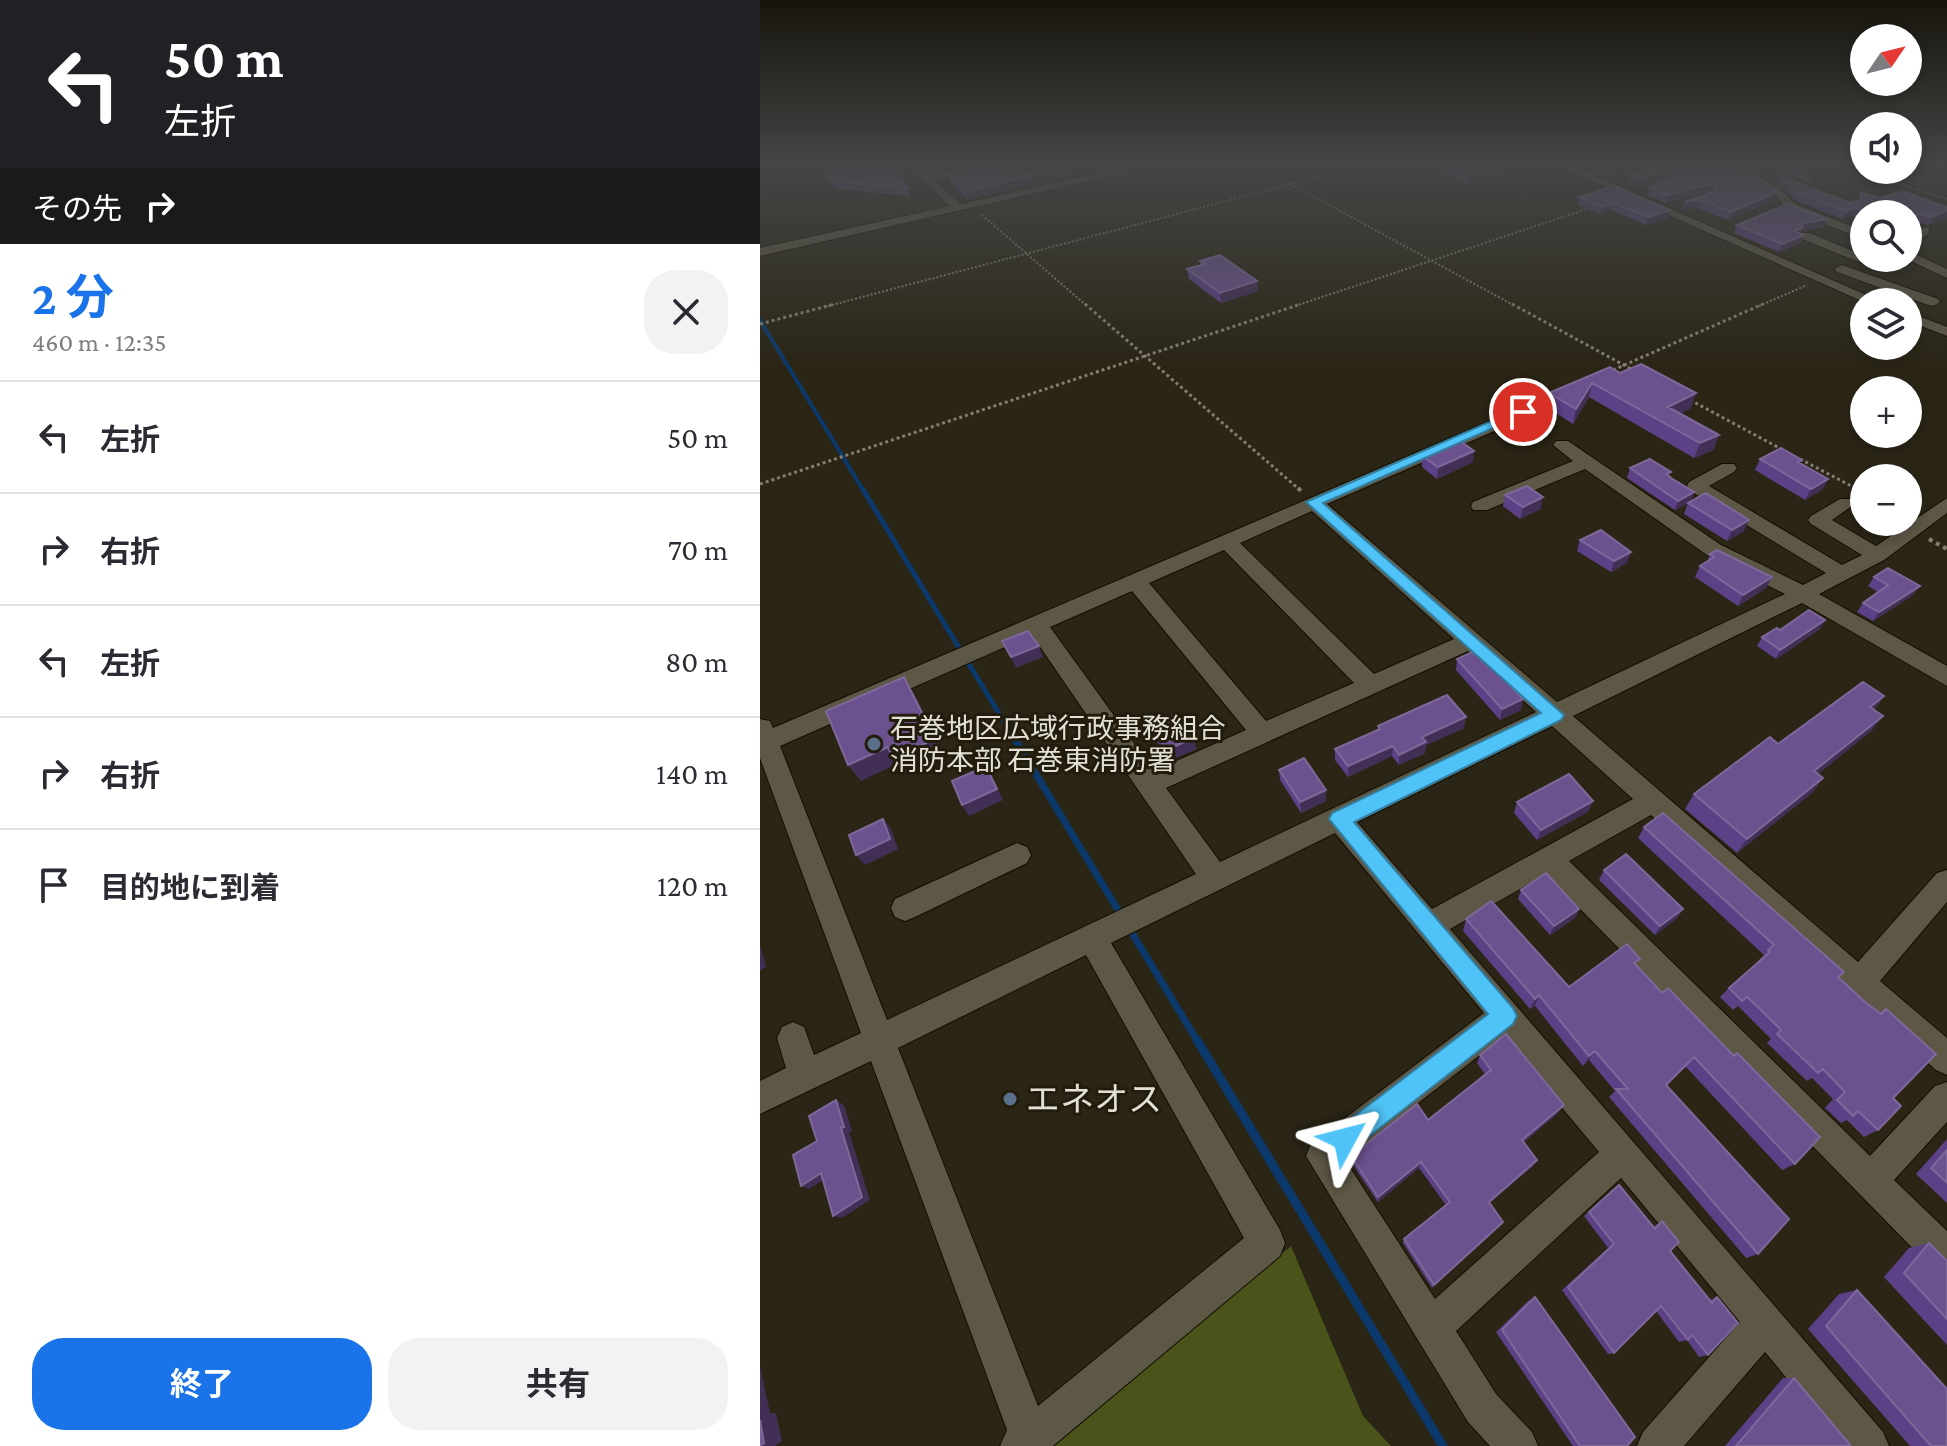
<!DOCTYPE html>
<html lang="ja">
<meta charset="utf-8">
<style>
:root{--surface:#fff;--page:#f2f2f3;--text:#2b2b33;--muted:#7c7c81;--line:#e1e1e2;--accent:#1a73e8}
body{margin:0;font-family:"Crimson Pro","Noto Sans JP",serif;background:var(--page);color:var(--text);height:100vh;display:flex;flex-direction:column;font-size:30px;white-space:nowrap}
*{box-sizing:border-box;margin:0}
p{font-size:26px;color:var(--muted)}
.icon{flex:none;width:44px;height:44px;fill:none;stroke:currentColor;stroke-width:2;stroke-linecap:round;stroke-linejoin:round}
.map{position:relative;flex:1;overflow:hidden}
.sheet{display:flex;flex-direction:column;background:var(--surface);width:760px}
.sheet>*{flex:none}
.guide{background:#202124;color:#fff;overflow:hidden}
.needle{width:52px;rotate:55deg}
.tools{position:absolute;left:1090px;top:24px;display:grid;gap:16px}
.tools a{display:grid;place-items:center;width:72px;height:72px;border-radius:50%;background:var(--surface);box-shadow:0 4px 12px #0003;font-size:40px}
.pin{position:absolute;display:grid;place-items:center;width:68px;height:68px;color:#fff;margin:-34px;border:4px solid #fff;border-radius:50%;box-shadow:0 2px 8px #0007}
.me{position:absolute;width:88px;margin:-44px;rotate:52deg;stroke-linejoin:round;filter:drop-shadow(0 0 6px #0008)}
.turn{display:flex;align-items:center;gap:28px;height:168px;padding:0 32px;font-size:36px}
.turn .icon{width:104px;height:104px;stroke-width:2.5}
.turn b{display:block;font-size:56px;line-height:68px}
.then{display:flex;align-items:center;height:76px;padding:0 32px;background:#0003;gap:16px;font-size:30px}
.round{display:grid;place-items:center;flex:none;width:84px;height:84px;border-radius:32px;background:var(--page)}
.overview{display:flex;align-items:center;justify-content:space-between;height:136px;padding:0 32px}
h1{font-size:48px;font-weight:700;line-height:60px;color:var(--accent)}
.primary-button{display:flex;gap:16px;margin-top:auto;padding:16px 32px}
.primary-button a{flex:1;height:92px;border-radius:32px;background:var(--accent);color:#fff;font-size:32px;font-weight:700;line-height:92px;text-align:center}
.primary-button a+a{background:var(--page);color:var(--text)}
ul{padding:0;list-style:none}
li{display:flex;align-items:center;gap:24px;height:112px;padding:0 32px;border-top:2px solid var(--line)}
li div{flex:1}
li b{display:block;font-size:30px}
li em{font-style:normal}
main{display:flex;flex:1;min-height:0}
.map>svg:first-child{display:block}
.green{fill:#49531a}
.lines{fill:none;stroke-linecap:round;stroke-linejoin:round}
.stream-far3{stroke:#0c396c;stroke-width:4}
.stream-far2{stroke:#0c396c;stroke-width:5}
.stream-far1{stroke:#0c396c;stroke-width:7}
.stream{stroke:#0c396c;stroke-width:9}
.minor-casing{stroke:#130e02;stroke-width:2}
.path-far2{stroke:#837e71;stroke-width:2;stroke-dasharray:2 2;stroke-linecap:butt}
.path-far1{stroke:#837e71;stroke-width:3;stroke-dasharray:3 3;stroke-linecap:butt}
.path{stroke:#837e71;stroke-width:4;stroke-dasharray:4 4;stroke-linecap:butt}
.minor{fill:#5d5745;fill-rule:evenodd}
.wall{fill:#5c4187}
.shaded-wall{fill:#422f56}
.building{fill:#6b528f;stroke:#7e689a;stroke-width:2}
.route{fill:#4fc3f7;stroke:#337fa1;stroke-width:2}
.service-dot{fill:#5c6f8a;stroke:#211c0b;stroke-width:3}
.labels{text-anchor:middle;stroke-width:6;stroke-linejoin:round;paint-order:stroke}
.poi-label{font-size:28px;fill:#e3dfd5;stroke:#211c0b;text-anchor:start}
.near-poi-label{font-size:34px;fill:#e3dfd5;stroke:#211c0b;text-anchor:start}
</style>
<main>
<section class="sheet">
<div class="guide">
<div class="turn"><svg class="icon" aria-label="left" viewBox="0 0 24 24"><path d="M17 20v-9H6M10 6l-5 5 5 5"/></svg><div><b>50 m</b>左折</div></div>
<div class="then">その先<svg class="icon" aria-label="right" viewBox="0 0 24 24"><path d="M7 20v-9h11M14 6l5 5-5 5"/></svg></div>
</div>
<div class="overview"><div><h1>2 分</h1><p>460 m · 12:35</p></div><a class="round"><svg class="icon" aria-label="close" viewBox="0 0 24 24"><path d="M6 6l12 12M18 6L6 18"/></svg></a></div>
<ul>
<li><svg class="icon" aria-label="left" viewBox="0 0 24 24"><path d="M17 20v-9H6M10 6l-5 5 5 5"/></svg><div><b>左折</b></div><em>50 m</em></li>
<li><svg class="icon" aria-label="right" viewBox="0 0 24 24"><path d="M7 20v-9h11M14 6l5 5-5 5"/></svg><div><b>右折</b></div><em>70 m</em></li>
<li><svg class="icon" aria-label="left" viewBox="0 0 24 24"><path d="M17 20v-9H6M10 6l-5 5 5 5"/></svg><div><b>左折</b></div><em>80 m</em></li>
<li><svg class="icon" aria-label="right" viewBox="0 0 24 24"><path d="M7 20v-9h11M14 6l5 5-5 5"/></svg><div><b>右折</b></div><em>140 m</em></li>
<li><svg class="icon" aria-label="arrive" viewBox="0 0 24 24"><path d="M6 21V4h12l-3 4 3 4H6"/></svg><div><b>目的地に到着</b></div><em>120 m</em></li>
</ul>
<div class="primary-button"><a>終了</a><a>共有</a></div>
</section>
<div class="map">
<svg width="1187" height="1446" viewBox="0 0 1187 1446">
<rect width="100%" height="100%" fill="#2a2515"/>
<path class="green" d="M531,1246L603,1416L631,1446H294Z"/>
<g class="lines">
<path class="stream-far3" d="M0,320L103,490"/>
<path class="stream-far2" d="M102,488L249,730"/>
<path class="stream-far1" d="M248,728L361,915
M369,928L438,1042"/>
<path class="stream" d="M437,1040L683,1446"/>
<defs>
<path id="minor" d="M8,163H19L21,167L11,169Z
M144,163H156L167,173L222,163H242L237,167L173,179L201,204L384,163H406L0,256V248L190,206Z
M308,163H328L283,176L277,173Z
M792,163C805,163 818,172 830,171C852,169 873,163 895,163L836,176L1122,302H1104Z
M913,163H947L976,169L1010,163H1037L990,173L1019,187L1035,204L1104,231V239L1027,210L1014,193L990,181Z
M1165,227L1169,228V234L1148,243V234Z
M1042,233H1050L1111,259L1099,262L1042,239Z
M1148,251L1187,269V278L1144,258H1148Z
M1082,265L1178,299L1180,302L1173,306L1168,305L1077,272L1075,269Z
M1148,312L1187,327V336L1148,321Z
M763,407L769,408L771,412L769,416L567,504L797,702L1025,594L947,555L825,469L727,510H713L711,506L713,502L813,461L793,445L796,441H808L961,545L1043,585L1066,573L929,490L927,486L929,482L962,464H974L977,468L974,472L949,486L1082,565L1102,555L1051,524L1048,520L1051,516L1080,499H1094L1096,503L1072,520L1116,546L1187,498V513L1124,560L1059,594L1187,666V686L1042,603L813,716L1098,962L1177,873L1187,870V902L1120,981L1187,1038V1075L1176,1070L891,815L809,861L1110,1156L1175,1086L1187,1082V1122L1134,1180L1187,1231V1275L1174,1270L786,874L690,929L1123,1432L1129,1446H1083L1005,1352L924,1446H877L883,1432L980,1322L861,1178L696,1331L736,1394L772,1432L778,1446H730L708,1422L546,1156L551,1144L724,1013L575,833L351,943L520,1230L525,1243L520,1256L293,1446H240L247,1430L111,1061L0,1114V1081L26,1068L17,1038L22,1027L33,1022L44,1027L54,1055L101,1033L0,758V719L10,721L13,728ZM552,511L694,639L614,674L480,543ZM464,550L594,683L506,721L389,583ZM372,591L486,730L394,771L290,627ZM272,635L436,874L127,1020L20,746ZM708,651L776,712L460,862L406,788ZM792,726L873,799L672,909L597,822ZM326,955L484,1238L278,1406L138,1048ZM743,1037L839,1152L675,1299L585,1160Z
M257,843L267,847L271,855L267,863L155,917L145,921L135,917L131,908L135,899Z"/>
</defs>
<use href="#minor" class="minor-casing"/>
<path class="path-far2" d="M492,163L755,306
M1074,163L1187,199
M222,215L327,306
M68,306L610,163
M535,306L830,208
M999,306L1047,285"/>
<path class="path-far1" d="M325,304L540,490
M752,304L873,370
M0,324L75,304
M853,370L1003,304
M930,400L1025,451
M1040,459L1099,490
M0,484L541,304"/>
<path class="path" d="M538,488L542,492
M1095,488L1104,493
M1169,539L1187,549"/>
<use href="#minor" class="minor"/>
</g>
<path class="wall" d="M22,163H128L148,188L151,196L75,189L58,165L29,171Z
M219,163H294L248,176L251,178L314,166L315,174L208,199L191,183L188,175L205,172L203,167Z
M659,163H757V169L707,183Z
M907,163L1017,192L1014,200L968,220L937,208L922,210L925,202L953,193V191L905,203L887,195L889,187L907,181V180L870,188L871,183L868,182L870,175Z
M961,163H1019L1052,176L1050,182L1005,165L997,168L996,172Z
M1021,176L1089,203L1098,201L1101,193L1121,198L1187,207V217L1168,225L1156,222L1148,225V214H1104V219L1092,216L1082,219L1037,201L1018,184Z
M819,197L910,210L908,218L886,225L852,210L840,214L818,205Z
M977,225L1064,227L1041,231L1040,233L1041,243L1019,252L974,233Z
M440,261L497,281L498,291L461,303L429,279L427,269L440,266Z
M860,373L936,393L931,408L919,414L959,435L953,450L934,458L829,397L813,424L786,407L789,393Z
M662,456L713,462L677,479L662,467Z
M1000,459L1042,460L1040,463L1068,479L1062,490L1045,500L995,470Z
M870,468L909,476L934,492L931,501L984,531L967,541L924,514L928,503L915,510L867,478Z
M745,495L781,509L760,519L743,506Z
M820,540L867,563L851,572L817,551Z
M950,554L1012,577L1006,588L978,606L935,577L940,566L947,562Z
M1114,577L1153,595L1113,621L1097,612L1103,603L1118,592L1108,586Z
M1065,620L1060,629L1016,659L997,646L1002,637L1020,630Z
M697,659L761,710L740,720L696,670Z
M1124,696L1114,710L1123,716L1111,731L1058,774L1063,778L1052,793L977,853L925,809L934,794L1018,744Z
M391,726L433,738L436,749L410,760L394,737Z
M618,726L704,728L666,745L665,753L639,765L632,756L588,777L575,760V749L618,730Z
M519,770L566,790V801L541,813L520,780Z
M757,802L829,811L777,840L754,813Z
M884,827L1078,977L1120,1013L1126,1009L1133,1098L1118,1130L1104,1137L1087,1120L1081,1123L1065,1108L1073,1099L1052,1078L1047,1081L1007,1043L1011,1039L978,1006L973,1010L960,997L969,988L1000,961L999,960L1004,955L878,838Z
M844,870L923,909L917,918L895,935L839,880Z
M761,890L819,909L815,918L790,935L758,899Z
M706,919L809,987L876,965L1035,1164L1022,1170L925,1066L906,1085L998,1254L986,1258L849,1097L855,1091L829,1060L823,1066L775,1006L770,1009L703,931Z
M720,1055L799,1112L764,1142L773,1166L729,1203L743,1222L672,1288L643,1243L644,1239L686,1205L659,1168L618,1202L591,1162V1156L668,1120L725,1074L717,1063Z
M1187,1139V1203L1156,1174Z
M853,1189L893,1227L902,1221L910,1251L949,1300L957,1297L948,1355L939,1357L927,1340L919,1342L896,1311L854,1353L848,1354L802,1290L848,1248L824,1216Z
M1169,1243L1187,1261V1345L1124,1277L1149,1248Z
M1097,1290L1187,1446H1150L1048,1329L1079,1294Z
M775,1297L867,1446H813L736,1332L768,1301Z
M1023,1378H1034L1091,1446H965Z"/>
<path class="shaded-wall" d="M0,163H5L7,168L0,169Z
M26,163H58V165L29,171Z
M264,163H294L245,177L241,173L243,169Z
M750,163H757V169L707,183L708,175Z
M998,163H1006L1005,165L997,168Z
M314,166L315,174L208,199L206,191Z
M909,172L907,180L870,188L872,180Z
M955,183L953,191L905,203L907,195Z
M1017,192L1014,200L968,220L971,212Z
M940,200L937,208L922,210L925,202Z
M854,203L852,210L840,214L842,207Z
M1095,208L1092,216L1082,219L1086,211Z
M910,210L908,218L886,225L888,217Z
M1187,210V217L1168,225L1172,217Z
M1160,214L1156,222L1148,225V218Z
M1067,219L1064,227L1041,231L1039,236L1035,231L1043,223Z
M1044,235L1041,243L1019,252L1022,244Z
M497,281L498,291L461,303L460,293Z
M832,383L829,397L813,424L816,409Z
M936,393L931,408L903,421L908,407Z
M959,435L953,450L934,458L940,443Z
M714,451L713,462L677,479L678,467Z
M1068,479L1062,490L1045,500L1051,489Z
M934,492L931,502L915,510L918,501Z
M783,497L781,509L760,519L763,507Z
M989,520L984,531L967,541L972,530Z
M871,552L867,563L851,572L854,561Z
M1012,577L1006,588L978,606L983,595Z
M1160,586L1153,595L1113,621L1119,612Z
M1065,620L1060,629L1016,659L1020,650Z
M279,646L283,657L256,668L251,657Z
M144,677L154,694L185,755L144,774L137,764L101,781L88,765Z
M1124,696L1112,712L1110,707Z
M763,699L761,710L740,720L742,709Z
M1123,716L1111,731L1043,786L1054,771Z
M706,717L704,728L666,745L665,753L639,765V755L662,737Z
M433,738L436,749L410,760L407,750Z
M633,746L632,756L588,777V766Z
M226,766L243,800L209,816L202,805Z
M1063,778L1052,793L977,853L987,839Z
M566,790V801L541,813L540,802Z
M833,801L829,811L777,840L781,830Z
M123,819L131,829L138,849L105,865L96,855Z
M819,909L815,918L790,935L794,926Z
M923,909L917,918L895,935L900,926Z
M0,945L6,967L0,971Z
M779,995L775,1006L770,1009L775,999Z
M835,1051L829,1060L823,1066L829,1056Z
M76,1100L84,1105L92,1131L89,1132L110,1200L82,1218L73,1216L81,1128Z
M804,1105L799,1112L758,1146L762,1140Z
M777,1160L773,1166L725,1207L729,1202Z
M661,1162L659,1168L618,1202V1197Z
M61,1173L69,1176L49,1189L41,1186Z
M743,1222L739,1227L672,1288L674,1285Z
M0,1366L10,1413H16L22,1441L15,1446H0Z"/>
<path class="building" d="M59,163H128L148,188L72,181Z
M219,163H264L243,169L241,173L251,178L307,163H310L314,166L206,191L188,175L208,171L203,167Z
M678,163H750L708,175Z
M907,163H936L985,173L998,178L1017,192L971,212L940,200L925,202L954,192L955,183L907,195L889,187L909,180V172L872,180L878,178L870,175Z
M985,163H998V166Z
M1021,176L1089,203L1101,200V193L1121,198L1141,191L1187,207V210L1172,217L1160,214L1148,218V214H1120L1095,208L1086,211L1040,194Z
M854,186L910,210L888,217L854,203L842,207L819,197Z
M1028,204L1067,219L1043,223L1042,228L1035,231L1044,235L1022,244L977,225Z
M460,255L497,281L460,293L427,269L445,264L440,261Z
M881,364L936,393L908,407L959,435L940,443L832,383L816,409L789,393L850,367L860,373Z
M699,440L714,451L678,467L662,456Z
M1021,448L1042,460L1038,462L1068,479L1051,489L1000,459Z
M890,459L911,472L907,474L911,478L934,492L918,501L870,468Z
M767,486L783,497L763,507L745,495Z
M946,493L989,520L972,530L928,503Z
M841,530L871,552L854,561L820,540Z
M957,550L1012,577L983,595L940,566L954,557L950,554Z
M1128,568L1160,586L1119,612L1103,603L1128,585L1114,577Z
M1049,610L1065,620L1020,650L1002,637L1017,628L1020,630Z
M268,631L279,646L251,657L242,641Z
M717,650L763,699L742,709L697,659Z
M144,677L175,739L133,758L128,747L88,765L66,711Z
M1103,682L1124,696L1110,707L1123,716L1054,771L1063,778L987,839L934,794L1010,737L1018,744Z
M687,695L706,717L662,737L666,742L639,755L633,746L588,766L575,749L620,729L618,726Z
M416,714L433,738L407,750L391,726Z
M544,758L566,790L540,802L519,770Z
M226,766L237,789L202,805L192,781Z
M809,774L833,801L781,830L757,802Z
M903,813L1084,972L1078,977L1105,1002L1121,1014L1126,1009L1176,1054L1133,1098L1141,1106L1118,1130L1098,1111L1093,1116L1077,1100L1085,1092L1063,1069L1058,1073L1017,1034L1021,1030L998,1007L987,997L982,1001L969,988L1010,952L1008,950L1014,945L884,827Z
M123,819L130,839L96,855L89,835Z
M866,854L923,909L900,926L844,870Z
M786,873L819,909L794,926L761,890Z
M731,901L809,987L867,944L880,959L874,963L902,993L908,988L974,1056L977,1053L1060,1137L1035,1164L934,1057L906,1085L1029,1219L998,1254L856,1089H868L835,1051L829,1056L779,995L775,999L706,919Z
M746,1034L804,1105L762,1140L777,1160L729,1202L743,1222L674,1285L644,1239L690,1202L661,1162L618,1197L591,1156L657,1104L668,1120L731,1070L720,1055Z
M76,1100L84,1127L81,1128L102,1197L73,1216L61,1173L41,1186L33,1155L57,1141L49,1116Z
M1187,1150V1183L1171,1168Z
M859,1185L895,1229L902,1221L919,1242L910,1251L952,1303L957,1297L978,1323L948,1355L932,1335L928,1340L901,1306L854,1353L808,1287L854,1244L829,1212Z
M1169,1243L1187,1261V1319L1144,1273Z
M1097,1290L1187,1389V1446H1171L1066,1326Z
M775,1297L875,1437L867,1446H820L742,1330Z
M1034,1378L1091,1446H976Z
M0,1420L4,1443L0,1446Z"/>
<linearGradient id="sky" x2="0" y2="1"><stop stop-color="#17140c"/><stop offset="0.45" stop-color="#444646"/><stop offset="1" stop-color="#444646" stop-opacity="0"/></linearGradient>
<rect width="1187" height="366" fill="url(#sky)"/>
<path class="route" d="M759,409L769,412L563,503L804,715L801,720L594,822L753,1008L757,1016L753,1024L594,1148L585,1152L576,1148L573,1139L576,1130L728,1014L569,819L572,813L781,713L546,502Z"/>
<g class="service-dot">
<circle cx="114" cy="744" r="8"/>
<circle cx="250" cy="1099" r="8"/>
</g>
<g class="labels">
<g class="poi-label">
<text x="130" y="738">石巻地区広域行政事務組合<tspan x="130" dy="32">消防本部 石巻東消防署</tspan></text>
</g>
<g class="near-poi-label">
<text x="266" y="1111">エネオス</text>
</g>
</g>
</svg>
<div class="tools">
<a><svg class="needle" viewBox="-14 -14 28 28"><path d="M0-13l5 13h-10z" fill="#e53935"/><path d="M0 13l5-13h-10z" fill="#7c7c81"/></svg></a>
<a><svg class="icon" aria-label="sound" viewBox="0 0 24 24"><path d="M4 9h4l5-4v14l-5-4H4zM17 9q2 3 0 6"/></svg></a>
<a><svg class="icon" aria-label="search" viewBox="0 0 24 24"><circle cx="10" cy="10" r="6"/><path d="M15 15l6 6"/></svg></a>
<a><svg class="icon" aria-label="layers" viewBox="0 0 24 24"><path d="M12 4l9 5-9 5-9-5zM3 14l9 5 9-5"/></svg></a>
<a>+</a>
<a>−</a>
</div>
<div class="pin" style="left:763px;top:412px;background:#d93025"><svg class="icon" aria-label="arrive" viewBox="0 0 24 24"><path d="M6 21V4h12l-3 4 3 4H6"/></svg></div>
<svg class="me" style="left:585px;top:1139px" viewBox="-20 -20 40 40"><path d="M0-17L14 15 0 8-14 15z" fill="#4fc3f7" stroke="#fff" stroke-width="4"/></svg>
</div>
</main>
